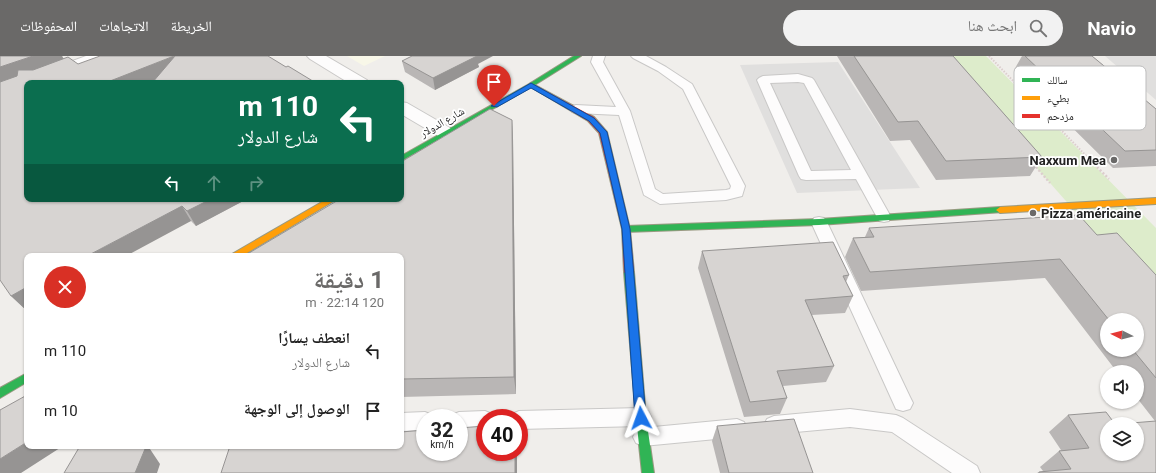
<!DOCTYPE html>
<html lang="ar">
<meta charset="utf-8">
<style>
:root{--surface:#fff;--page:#f2f2f2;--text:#222;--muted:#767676;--accent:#6a6968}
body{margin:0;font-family:Roboto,"Noto Naskh Arabic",sans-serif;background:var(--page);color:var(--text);direction:rtl;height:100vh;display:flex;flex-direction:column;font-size:15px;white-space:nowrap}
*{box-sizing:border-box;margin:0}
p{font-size:13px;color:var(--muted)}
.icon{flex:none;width:22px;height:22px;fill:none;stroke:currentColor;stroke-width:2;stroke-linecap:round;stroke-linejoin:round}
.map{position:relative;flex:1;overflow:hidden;direction:ltr}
.side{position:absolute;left:24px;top:197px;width:380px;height:196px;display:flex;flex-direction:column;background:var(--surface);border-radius:8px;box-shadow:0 1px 3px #0004;direction:rtl}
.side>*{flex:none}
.hud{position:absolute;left:24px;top:24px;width:380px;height:122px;border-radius:8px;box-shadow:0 1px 3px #0004;direction:rtl;background:#0b6e4f;color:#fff;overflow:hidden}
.needle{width:26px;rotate:276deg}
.fabs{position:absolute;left:1100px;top:257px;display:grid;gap:8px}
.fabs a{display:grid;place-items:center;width:44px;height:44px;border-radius:50%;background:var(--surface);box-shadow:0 1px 3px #0004;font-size:20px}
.speed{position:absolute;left:416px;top:353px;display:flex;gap:8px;font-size:20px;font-weight:700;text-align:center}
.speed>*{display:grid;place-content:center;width:52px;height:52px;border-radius:50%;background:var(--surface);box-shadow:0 1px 3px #0004;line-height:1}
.speed small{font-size:10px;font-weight:400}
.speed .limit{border:6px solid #d22;background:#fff;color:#111}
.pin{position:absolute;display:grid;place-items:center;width:34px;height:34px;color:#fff;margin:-41px -17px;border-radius:50% 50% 50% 0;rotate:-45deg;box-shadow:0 0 4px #0007}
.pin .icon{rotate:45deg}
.me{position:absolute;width:44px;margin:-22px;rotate:356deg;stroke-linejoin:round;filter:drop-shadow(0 0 3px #0008)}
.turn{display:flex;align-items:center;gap:14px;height:84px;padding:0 20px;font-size:18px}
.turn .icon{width:52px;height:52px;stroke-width:2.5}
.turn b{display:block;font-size:28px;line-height:34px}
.lanes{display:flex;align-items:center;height:38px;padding:0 20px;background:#0003;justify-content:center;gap:20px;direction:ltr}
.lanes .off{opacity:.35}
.round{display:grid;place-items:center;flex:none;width:42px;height:42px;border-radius:21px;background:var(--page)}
.head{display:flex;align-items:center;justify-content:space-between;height:68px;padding:0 20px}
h1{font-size:24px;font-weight:700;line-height:30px;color:var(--accent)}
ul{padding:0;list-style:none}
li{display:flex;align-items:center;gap:12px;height:60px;padding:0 20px}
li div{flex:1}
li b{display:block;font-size:15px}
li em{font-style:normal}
header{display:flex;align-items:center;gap:24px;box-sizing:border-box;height:56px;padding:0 20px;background:var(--accent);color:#fff}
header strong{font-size:19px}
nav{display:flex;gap:22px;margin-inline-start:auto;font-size:14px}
.search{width:280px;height:36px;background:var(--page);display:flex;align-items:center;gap:10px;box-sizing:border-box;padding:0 14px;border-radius:22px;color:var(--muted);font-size:15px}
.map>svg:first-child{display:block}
.education{fill:#f8f7e8}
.grass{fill:#ddeccb}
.parking{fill:#e0dfde}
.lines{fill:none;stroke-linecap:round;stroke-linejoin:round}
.lane-casing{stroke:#c9c8c7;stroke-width:2}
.street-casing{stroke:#c9c8c7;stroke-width:2}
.fast-casing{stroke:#999a82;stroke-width:2}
.slow-casing{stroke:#999a82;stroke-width:2}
.jam-casing{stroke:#999a82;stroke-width:2}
.path-far1{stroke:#dccecd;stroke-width:2;stroke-dasharray:1.5 1.5;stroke-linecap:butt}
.path{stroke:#dccecd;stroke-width:2.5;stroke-dasharray:2 2;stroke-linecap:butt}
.lane{fill:#fdfcfc;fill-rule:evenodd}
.street{fill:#fdfcfc;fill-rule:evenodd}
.fast{fill:#30b455;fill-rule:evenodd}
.slow{fill:#ff9f0a;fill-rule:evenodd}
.jam{fill:#e5322d;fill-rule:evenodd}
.wall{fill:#b9b6b5;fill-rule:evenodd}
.shaded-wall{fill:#969493}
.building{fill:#d7d4d2;stroke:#969493}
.route{fill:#1a73e8;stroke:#114b97}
.poi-dot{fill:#6a6968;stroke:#fff;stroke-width:1.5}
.labels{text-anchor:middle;stroke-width:3.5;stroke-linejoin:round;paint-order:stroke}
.far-street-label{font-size:11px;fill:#222;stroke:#fff}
.poi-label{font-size:13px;font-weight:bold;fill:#222;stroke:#fff;text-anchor:end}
.key{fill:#fff;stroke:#bdbdbd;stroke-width:1}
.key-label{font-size:11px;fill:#222}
</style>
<header>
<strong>Navio</strong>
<div class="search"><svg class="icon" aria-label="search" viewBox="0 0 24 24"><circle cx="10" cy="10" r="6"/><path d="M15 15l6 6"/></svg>ابحث هنا</div>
<nav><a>الخريطة</a><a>الاتجاهات</a><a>المحفوظات</a></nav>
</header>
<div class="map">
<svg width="1156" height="417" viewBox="0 0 1156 417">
<rect width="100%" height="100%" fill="#f0eeeb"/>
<path class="education" d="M347,0H385L364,10Z"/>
<path class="grass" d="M938,0H986L1156,172V247Z"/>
<path class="parking" d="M1105,0H1156V44Z
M838,6L920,132L797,137L740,9Z"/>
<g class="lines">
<defs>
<path id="lane" d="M593,0H605L603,6L630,55L655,133L663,138L726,134L730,133L731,130L683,33L658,15L633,2L631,0H646L666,11L692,28L745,130L742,140L726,144L660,148L644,139L619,59L576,57L572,56L570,53L572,50L576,49L616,51L591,6Z
M798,18L812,22L814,24L891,161L889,165L884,166L879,165L856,123L806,124L801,123L799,120L757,24L759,22L763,20ZM798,26L804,27L851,114L811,115L770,27Z
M819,161L824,162L827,166L910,341L913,347L910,353L903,355L896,353L811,166L814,162Z
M641,352L648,355L651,361L648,367L641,370L519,373V362H510L512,358L519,355Z
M850,353L896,359L903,362L977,410L980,417H952L892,376L850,371L774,378L767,375L764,369L767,363L774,360Z
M485,355L492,358L494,362H485V373L459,374V362H451L452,359L459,356Z
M425,356L432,359L433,362H425V374L401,375V357Z
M737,363L744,366L747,372L744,378L737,381L643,390L636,387L633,381L636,375L643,372Z"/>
<path id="street" d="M86,0H108L105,3L42,27H27V32L21,30L19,27L21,24Z
M307,0H326L367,24L369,27H349L310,3Z
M401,46L407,47L452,73L455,77L452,81L446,82L440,81L401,58Z"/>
<path id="fast" d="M574,0H581L533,30L401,105V100L529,28Z
M1000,151L1004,154L1003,156L819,169L626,176L622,173L626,170L819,163Z
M629,213L634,216L646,361L654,417H642L636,361L624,216Z
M27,317V326L0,342V332Z"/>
<path id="slow" d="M1156,142V148L1000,157L996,154L1000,151Z
M327,143H337L242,200H231L232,198Z"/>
<path id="jam" d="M531,27L594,61L607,76L630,173L634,216L632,218H626L624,216L622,173L599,77L588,65L529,30L528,29Z"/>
</defs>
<use href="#lane" class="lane-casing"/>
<use href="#street" class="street-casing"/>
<use href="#fast" class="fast-casing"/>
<use href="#slow" class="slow-casing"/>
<use href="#jam" class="jam-casing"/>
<path class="path-far1" d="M989,0L1098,112
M1035,110L1037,112"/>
<path class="path" d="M1036,111L1050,127
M1097,111L1109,123"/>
<use href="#lane" class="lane"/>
<use href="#street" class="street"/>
<use href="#fast" class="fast"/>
<use href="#slow" class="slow"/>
<use href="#jam" class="jam"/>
</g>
<path class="wall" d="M0,0H62L64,3L78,8L286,11L316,27L153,25L149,27H27V143H247L196,170L191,165L27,200V254H26L11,240Z
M837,0H953L1042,101L1030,120L936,124L910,84L890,85Z
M1022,0H1092L1156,53V110L1113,112L1014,14Z
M402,5L478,8L479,11L435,34L405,16Z
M512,64L513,82L516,338L401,341V200Z
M869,172L1097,179L1156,219V417H1037L1039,416L1043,415L1040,411L1059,395L1061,394L1049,376L1068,359L1107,398L1155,365L1137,342V316H1117L1045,222L861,235L845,201L853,182L865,181ZM1107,264H1137V294H1107Z
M702,195L849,219L846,226L853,240L845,257L812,259L834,310L826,326L783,330L787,342L780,358L744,361L698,212Z
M717,370L813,417H720L712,385Z"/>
<path class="shaded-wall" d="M33,0H62L65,6L0,29V11Z
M174,0H175L182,14L149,27H105Z
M474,0H493L478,8L479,11L435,34L433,22Z
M512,64L513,82L516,338L514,321Z
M211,143H247L196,170L187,155Z
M182,150L191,165L126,200H87Z
M27,231V254H26L11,240Z
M27,386V390H63L21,417H0V403Z
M143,390H148L160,408L157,417H135Z
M515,396H517V417H515Z"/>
<path class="building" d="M0,0H33L0,11Z
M100,0H174L105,27H27V46H25L27,48V143H211L187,155L182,150L87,200H27V231L11,240L0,224V26L17,20L18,14H33L68,1L78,8Z
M175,0H268L286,11L288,10L316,27H152Z
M412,0H477L433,22L402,5Z
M854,0H953L1042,101L946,105L918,65L898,66Z
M1025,0H1092L1156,53V94L1125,95Z
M490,53L512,64L514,321L401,323V200H244L340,143H401V106Z
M1079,159L1097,179L1117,177L1156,219V322L1133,294H1137V264H1109L1060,203L870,216L853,182L874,181L869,172Z
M833,186L849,219L843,220L853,240L805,244L834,310L777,315L787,342L750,346L702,195Z
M27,339V386L0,403V354Z
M1106,356L1115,368H1107V398H1137V368H1119L1156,365V417H1039V416L1071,413L1059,395L1089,392L1068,359Z
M794,363L813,417H729L717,370Z
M485,370V396H515V417H221L230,390H401V376L425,374V396H459V372Z
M80,390H143L145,393L135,417H64Z"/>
<path class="route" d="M531,27L594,62L607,76L630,173L646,362L645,365L641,366L637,365L635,362L622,173L600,77L589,65L531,32L497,51L491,50Z"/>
<g class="poi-dot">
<circle cx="1114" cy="104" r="4"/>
<circle cx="1033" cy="157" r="4"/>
</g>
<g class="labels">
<g class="far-street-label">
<text transform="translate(442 66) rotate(-30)" y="4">شارع الدولار</text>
</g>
<g class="poi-label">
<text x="1106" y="109">Naxxum Mea</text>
<text x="1041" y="162" text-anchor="start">Pizza américaine</text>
</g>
</g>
<rect x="1014" y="10" width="132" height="64" rx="6" class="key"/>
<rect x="1022" y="22" width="18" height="4" fill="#30b455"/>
<rect x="1022" y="40" width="18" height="4" fill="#ff9f0a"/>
<rect x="1022" y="58" width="18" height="4" fill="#e5322d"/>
<g class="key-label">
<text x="1047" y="28">سالك</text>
<text x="1047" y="46">بطيء</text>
<text x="1047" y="64">مزدحم</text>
</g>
</svg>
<div class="fabs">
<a><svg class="needle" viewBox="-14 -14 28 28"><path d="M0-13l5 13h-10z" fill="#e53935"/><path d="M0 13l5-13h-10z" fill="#767676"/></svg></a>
<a><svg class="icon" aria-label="sound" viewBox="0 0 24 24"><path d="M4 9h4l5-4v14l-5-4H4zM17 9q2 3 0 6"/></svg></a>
<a><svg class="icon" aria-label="layers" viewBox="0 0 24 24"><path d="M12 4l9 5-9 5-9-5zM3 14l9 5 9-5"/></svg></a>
</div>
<div class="speed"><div>32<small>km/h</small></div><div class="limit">40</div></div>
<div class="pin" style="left:494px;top:50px;background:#d93025"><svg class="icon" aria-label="arrive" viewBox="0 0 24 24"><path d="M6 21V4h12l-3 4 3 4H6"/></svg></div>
<svg class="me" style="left:641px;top:362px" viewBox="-20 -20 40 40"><path d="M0-17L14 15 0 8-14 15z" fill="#1a73e8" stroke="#fff" stroke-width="4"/></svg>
<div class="hud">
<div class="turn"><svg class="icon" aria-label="left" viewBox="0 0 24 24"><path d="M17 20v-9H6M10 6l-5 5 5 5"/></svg><div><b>110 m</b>شارع الدولار</div></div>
<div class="lanes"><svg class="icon" aria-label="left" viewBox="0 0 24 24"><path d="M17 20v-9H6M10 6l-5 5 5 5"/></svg><svg class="icon off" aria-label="ahead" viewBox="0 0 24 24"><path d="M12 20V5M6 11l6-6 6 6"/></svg><svg class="icon off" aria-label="right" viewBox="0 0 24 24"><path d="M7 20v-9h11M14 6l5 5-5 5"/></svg></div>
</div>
<section class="side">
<div class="head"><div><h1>1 دقيقة</h1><p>120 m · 22:14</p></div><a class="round" style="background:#d93025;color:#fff"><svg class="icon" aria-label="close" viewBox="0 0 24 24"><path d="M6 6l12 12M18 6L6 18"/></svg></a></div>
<ul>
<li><svg class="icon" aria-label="left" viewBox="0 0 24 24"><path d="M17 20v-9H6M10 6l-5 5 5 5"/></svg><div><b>انعطف يسارًا</b><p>شارع الدولار</p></div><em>110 m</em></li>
<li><svg class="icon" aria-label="arrive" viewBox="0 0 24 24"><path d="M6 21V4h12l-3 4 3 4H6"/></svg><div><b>الوصول إلى الوجهة</b></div><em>10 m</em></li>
</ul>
</section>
</div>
